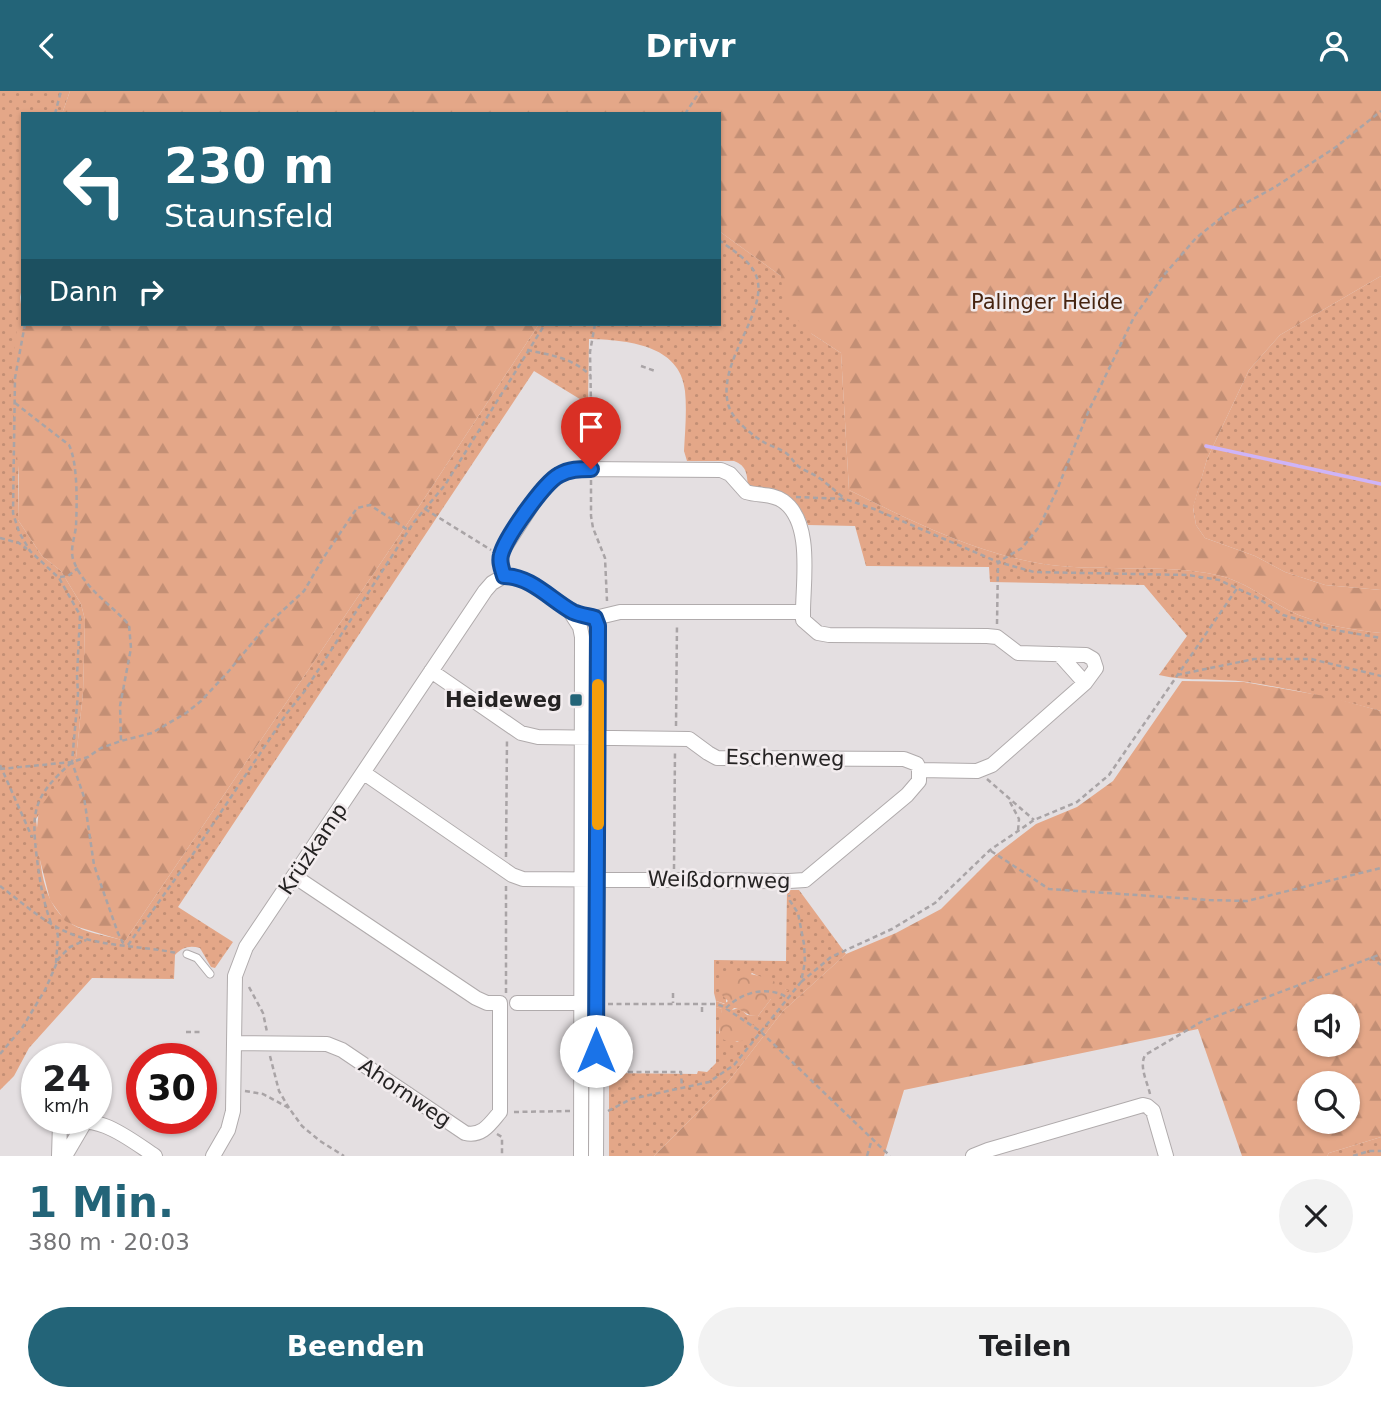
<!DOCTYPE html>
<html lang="de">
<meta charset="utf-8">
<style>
:root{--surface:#fff;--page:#f2f2f2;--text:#202124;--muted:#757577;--accent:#236478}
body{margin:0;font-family:"DejaVu Sans",sans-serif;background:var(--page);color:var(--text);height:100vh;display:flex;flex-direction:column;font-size:26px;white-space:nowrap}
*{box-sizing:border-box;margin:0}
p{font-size:23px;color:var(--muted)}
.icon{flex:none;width:38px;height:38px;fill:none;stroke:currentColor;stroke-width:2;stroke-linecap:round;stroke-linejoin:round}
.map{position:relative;height:1065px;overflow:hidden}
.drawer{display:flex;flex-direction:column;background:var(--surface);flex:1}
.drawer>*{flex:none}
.hud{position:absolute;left:21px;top:21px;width:700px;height:214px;border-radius:0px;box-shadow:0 2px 5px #0004;background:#236478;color:#fff;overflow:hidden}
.buttons{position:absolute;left:1297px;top:903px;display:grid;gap:14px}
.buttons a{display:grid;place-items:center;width:63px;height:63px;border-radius:50%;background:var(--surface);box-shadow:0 2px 5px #0004;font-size:35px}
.speed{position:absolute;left:21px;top:952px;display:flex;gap:14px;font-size:35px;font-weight:700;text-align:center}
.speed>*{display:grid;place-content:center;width:91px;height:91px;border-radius:50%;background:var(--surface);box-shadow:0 2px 5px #0004;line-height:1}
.speed small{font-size:18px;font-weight:400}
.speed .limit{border:10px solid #d22;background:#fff;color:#111}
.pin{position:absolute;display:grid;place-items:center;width:60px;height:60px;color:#fff;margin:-72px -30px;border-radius:50% 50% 50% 0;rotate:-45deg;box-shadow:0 0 7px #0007}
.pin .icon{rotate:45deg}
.me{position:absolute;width:77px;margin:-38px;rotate:0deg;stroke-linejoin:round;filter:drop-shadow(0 0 5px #0008)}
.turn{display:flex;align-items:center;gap:24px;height:147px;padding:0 28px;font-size:32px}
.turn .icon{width:91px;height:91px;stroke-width:2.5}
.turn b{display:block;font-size:49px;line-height:60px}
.then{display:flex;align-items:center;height:66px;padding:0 28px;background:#0003;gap:14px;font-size:26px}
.round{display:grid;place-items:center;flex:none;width:74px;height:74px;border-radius:37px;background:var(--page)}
.overview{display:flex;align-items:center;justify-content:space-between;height:119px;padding:0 28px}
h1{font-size:42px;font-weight:800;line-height:52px;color:var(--accent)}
.cta{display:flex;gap:14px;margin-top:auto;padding:14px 28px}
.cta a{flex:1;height:80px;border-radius:42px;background:var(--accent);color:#fff;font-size:28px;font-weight:800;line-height:80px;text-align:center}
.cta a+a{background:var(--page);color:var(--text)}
header{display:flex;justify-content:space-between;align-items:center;height:91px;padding:0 28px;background:var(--accent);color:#fff;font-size:32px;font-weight:800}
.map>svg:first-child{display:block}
.grass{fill:url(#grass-dots)}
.forest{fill:url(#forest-firs);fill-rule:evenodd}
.park{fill:url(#park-crowns)}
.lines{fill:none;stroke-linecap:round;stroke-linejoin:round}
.stream{stroke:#ceb4f8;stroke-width:3.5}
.lane-casing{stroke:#b0abac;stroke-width:9}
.street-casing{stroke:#b0abac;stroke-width:16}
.path{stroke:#a9a4a6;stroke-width:2.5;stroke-dasharray:5 3.5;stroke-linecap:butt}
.lane{stroke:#fff;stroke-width:7}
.street{stroke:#fff;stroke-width:14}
.route-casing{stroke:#114b97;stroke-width:18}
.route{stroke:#1a73e8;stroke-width:12}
.slow{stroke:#f59e0b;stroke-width:12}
.poi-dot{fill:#236478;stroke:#f2ecee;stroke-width:2.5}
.labels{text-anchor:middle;stroke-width:5;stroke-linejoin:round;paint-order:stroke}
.park-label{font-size:21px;fill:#462410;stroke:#f2ecee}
.poi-label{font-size:21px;font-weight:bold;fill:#252323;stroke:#f2ecee;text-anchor:end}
.street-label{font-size:21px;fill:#252323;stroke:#f2ecee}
</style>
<header><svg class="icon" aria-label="back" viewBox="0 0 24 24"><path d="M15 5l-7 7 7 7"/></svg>Drivr<svg class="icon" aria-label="person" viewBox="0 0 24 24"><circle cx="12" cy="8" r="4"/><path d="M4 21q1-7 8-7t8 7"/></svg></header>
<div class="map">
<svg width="1381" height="1065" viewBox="0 0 1381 1065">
<defs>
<pattern id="grass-dots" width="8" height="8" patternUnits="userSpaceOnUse" patternTransform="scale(1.75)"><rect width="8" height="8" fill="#e4a788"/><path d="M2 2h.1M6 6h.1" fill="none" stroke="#c38f75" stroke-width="1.8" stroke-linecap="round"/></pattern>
<pattern id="forest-firs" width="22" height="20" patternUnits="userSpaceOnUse" patternTransform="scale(1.75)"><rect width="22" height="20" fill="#e4a788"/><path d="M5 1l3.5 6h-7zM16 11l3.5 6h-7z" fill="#c38f75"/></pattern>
<pattern id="park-crowns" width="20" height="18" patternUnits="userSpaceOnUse" patternTransform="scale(1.75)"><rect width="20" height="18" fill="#e4a788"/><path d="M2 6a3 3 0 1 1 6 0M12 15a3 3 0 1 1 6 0" fill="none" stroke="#c38f75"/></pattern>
</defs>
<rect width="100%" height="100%" fill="#e4dfe1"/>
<path class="grass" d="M0,0H70L62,23H23V190L20,207L18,429L42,465L61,480L81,513L85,529L83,602L76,667L36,728C41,767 38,816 77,836C91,843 110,845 125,850L420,414L539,233H719V140L781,185L812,243L841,262L849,399C907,428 967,458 1032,471C1093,483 1156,471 1217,484C1244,490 1265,507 1288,519C1315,533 1351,539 1381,542V620C1337,608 1292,598 1247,591C1217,587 1189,591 1159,584L1187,545L1144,494L990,491L989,476L866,475L855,435L808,434C796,402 780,398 748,396C747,383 747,375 734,370H687L684,360C685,341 687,320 685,300C680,253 626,249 589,248L588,313L534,280L178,816L233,851L215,877L211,876L200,857C190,854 182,856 175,864L174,888L92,887L29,957L14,985L0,999Z
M1381,185V499L1325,494L1285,481L1255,465L1205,447L1196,434L1193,416L1207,368L1249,279L1280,244Z
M787,799H799L846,863L783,920L728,991L654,1065H609V982L697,983L698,980L707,981L716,972V916L722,918L719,942L737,951L741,949L732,919L739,917L747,924L758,925L771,908L786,899L752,882L726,906V913L716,910L714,902V869L786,870Z
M1381,1046V1065H1327L1329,1062Z"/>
<path class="forest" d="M70,0H1381V185L1280,244L1249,279L1207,368L1193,417L1196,434L1205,447L1255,465L1285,481L1325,494L1381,499V542C1351,539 1315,533 1288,519C1265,507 1244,490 1217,484C1156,471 1092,483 1032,471C967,458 907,428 849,399L841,262L812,243L784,216L781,185L719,140V23H62Z
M23,190V233H539L420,414L125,850L78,836L65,830L50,809L40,769L36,746L39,718L76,667L83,602L85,529L81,513L61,480L42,465L18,429L19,384L11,305L13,268Z
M1182,590L1244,591L1330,606L1381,620V1046L1329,1062L1327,1065H1242L1198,938L904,999L884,1065H654L728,991L783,920L846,863L896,842L941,818L993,766L1036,733L1077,716L1113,690ZM1309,915H1348V954H1309ZM1309,992H1348V1031H1309Z"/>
<path class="park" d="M732,881C751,882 773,886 786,899L790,898L778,908H771L758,925C747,926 743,918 734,917L732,919L755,935L742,950L729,951L720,947L719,931L722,918L716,916V910L724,913L728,910L721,903L719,896L722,883Z"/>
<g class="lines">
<path class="stream" d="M1206,355L1381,393"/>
<defs>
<path id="lane" d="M187,863L197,867L210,883"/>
<path id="street" d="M504,485L500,471L501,462L543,397L556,385L578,378L721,379L730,383L746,401C758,405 772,402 783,410C813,431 803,490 803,521
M504,485C531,485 553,510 576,522
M569,519L580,536L582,546L581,1065
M595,527L599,538L596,1065
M1059,563L1085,592
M431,580L521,642L538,646L689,648L708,662L717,667L904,668L917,673L919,679L977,680L992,674L1085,592L1096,577L1093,568L1086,564L1018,562L997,546L987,545L829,544L818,542L803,529V521H620L595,527
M364,682L512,784L523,788L789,790L805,789L907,704L919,690V679
M517,912H589
M235,952L327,953L342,959L465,1042C482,1046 490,1033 500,1021V912H487L476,907L294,785
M59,1065L60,1033C99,1022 125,1045 155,1065
M65,1065L85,1031
M213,1065L228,1039L233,1020L235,885L246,856L485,500L492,492L504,485
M973,1065L988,1059L1143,1014L1147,1015L1153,1020L1166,1065"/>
</defs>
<use href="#lane" class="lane-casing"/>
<use href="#street" class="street-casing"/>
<path class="path" d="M55,23L61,0
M685,23L700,0
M719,149C731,158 748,168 755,182C773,218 714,271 729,316C734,330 754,346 767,353C774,356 780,358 786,362C791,366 793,370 797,374C802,379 810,381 816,385C826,391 835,400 845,408
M25,233L15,287L13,422L19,441L30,460L59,487L80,524L77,585L78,603L72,671L84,706L94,774L118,842L124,854
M527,259C551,264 573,267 591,285
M641,275L655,280
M15,312L69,354C78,372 77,414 76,435C75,446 70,457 73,468C83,497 110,512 129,534L131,557L120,615L121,650
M592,365L590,261L595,233
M591,389V425L593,437L605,467L607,510
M796,406L845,408L874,418L998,471L1034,481L1188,484L1219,489L1256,506L1283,524L1329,538L1381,547
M425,418L491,459
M0,447L19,452L27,458
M60,486L68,485L78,477
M997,533L998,471L1022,457L1039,436L1057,399L1089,319L1134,226L1164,184L1196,147L1226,123L1275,96L1336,56L1381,20
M1177,584L1254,568H1311L1381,585
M676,635L677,533
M0,674L32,746
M0,678L72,671L88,666L101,657L121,650L152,642L186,622L201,610L228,581L267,534L304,500L324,466L357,417L370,414L408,439
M987,688L1034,729
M1010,711L1019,728L1018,740
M991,760L1049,798L1209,809L1247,810L1381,777
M506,766L507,647
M674,778L675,659
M0,795C23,812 46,834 74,844C106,856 143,855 177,862
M51,832C43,810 40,791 37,768C31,720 33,706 71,672
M128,854L193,763L287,622L304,601L414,431L445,394L545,233
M1371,866L1381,874
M56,872L58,845L56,837
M801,891L831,866L892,838L935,812L990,759L1034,729L1077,711L1109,684L1238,496
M249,896L263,922L267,941
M506,902V794
M673,902V912
M608,913H716L722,915L760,940L890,1065
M726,917C742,901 768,894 788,907
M702,921V913
M186,941H202
M0,963L22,937L45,899L59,867L70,856L86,849
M270,965L279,1000L289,1017
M611,981H681L682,998
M245,1000L263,1003L289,1017L302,1035L320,1050L344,1065
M1150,1003C1147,990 1139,976 1145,964L1201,931L1381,863
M608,1020L631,1008L709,991L734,974L801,891L805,871L804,853L798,822L790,810L789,804
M514,1021L570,1020
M497,1043L502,1046V1065
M867,1065L872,1048
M1353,1065L1369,1060H1381"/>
<use href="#lane" class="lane"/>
<use href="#street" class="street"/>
</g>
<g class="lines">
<defs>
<path id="route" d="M591,378C580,378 569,378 559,384C544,392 505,447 501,464C499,471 502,478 504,485C531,485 551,509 573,521C580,524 588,525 595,527L598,535L596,960"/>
</defs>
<use href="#route" class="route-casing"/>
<use href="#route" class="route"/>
<path class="slow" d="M598,733V594"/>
</g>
<rect class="poi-dot" x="569" y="602" width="14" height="14" rx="3.5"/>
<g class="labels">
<g class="park-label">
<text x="1047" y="218">Palinger Heide</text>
</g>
<g class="poi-label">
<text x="562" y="616">Heideweg</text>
</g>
<g class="street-label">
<text transform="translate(785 667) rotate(1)" y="7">Eschenweg</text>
<text transform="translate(313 758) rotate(-56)" y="7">Krüzkamp</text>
<text transform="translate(719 789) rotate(1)" y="7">Weißdornweg</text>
<text transform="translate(405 1002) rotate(34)" y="7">Ahornweg</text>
</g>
</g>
</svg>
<div class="buttons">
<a><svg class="icon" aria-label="sound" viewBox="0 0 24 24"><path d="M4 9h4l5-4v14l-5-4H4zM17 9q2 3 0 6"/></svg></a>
<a><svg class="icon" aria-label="search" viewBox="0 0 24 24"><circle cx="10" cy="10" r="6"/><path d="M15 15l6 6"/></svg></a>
</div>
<div class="speed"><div>24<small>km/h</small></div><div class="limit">30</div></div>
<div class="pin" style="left:591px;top:378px;background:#d93025"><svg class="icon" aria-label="arrive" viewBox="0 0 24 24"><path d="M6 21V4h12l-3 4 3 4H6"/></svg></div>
<svg class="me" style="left:596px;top:960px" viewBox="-20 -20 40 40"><circle r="19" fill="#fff"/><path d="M0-13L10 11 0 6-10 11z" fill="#1a73e8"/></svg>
<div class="hud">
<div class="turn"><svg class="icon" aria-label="left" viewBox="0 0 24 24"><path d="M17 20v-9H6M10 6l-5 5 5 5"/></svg><div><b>230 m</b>Staunsfeld</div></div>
<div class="then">Dann<svg class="icon" aria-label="right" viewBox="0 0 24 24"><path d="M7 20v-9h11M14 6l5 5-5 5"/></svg></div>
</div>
</div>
<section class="drawer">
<div class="overview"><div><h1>1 Min.</h1><p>380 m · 20:03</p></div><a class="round"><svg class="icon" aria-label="close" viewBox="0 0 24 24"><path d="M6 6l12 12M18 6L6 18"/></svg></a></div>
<div class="cta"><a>Beenden</a><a>Teilen</a></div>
</section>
